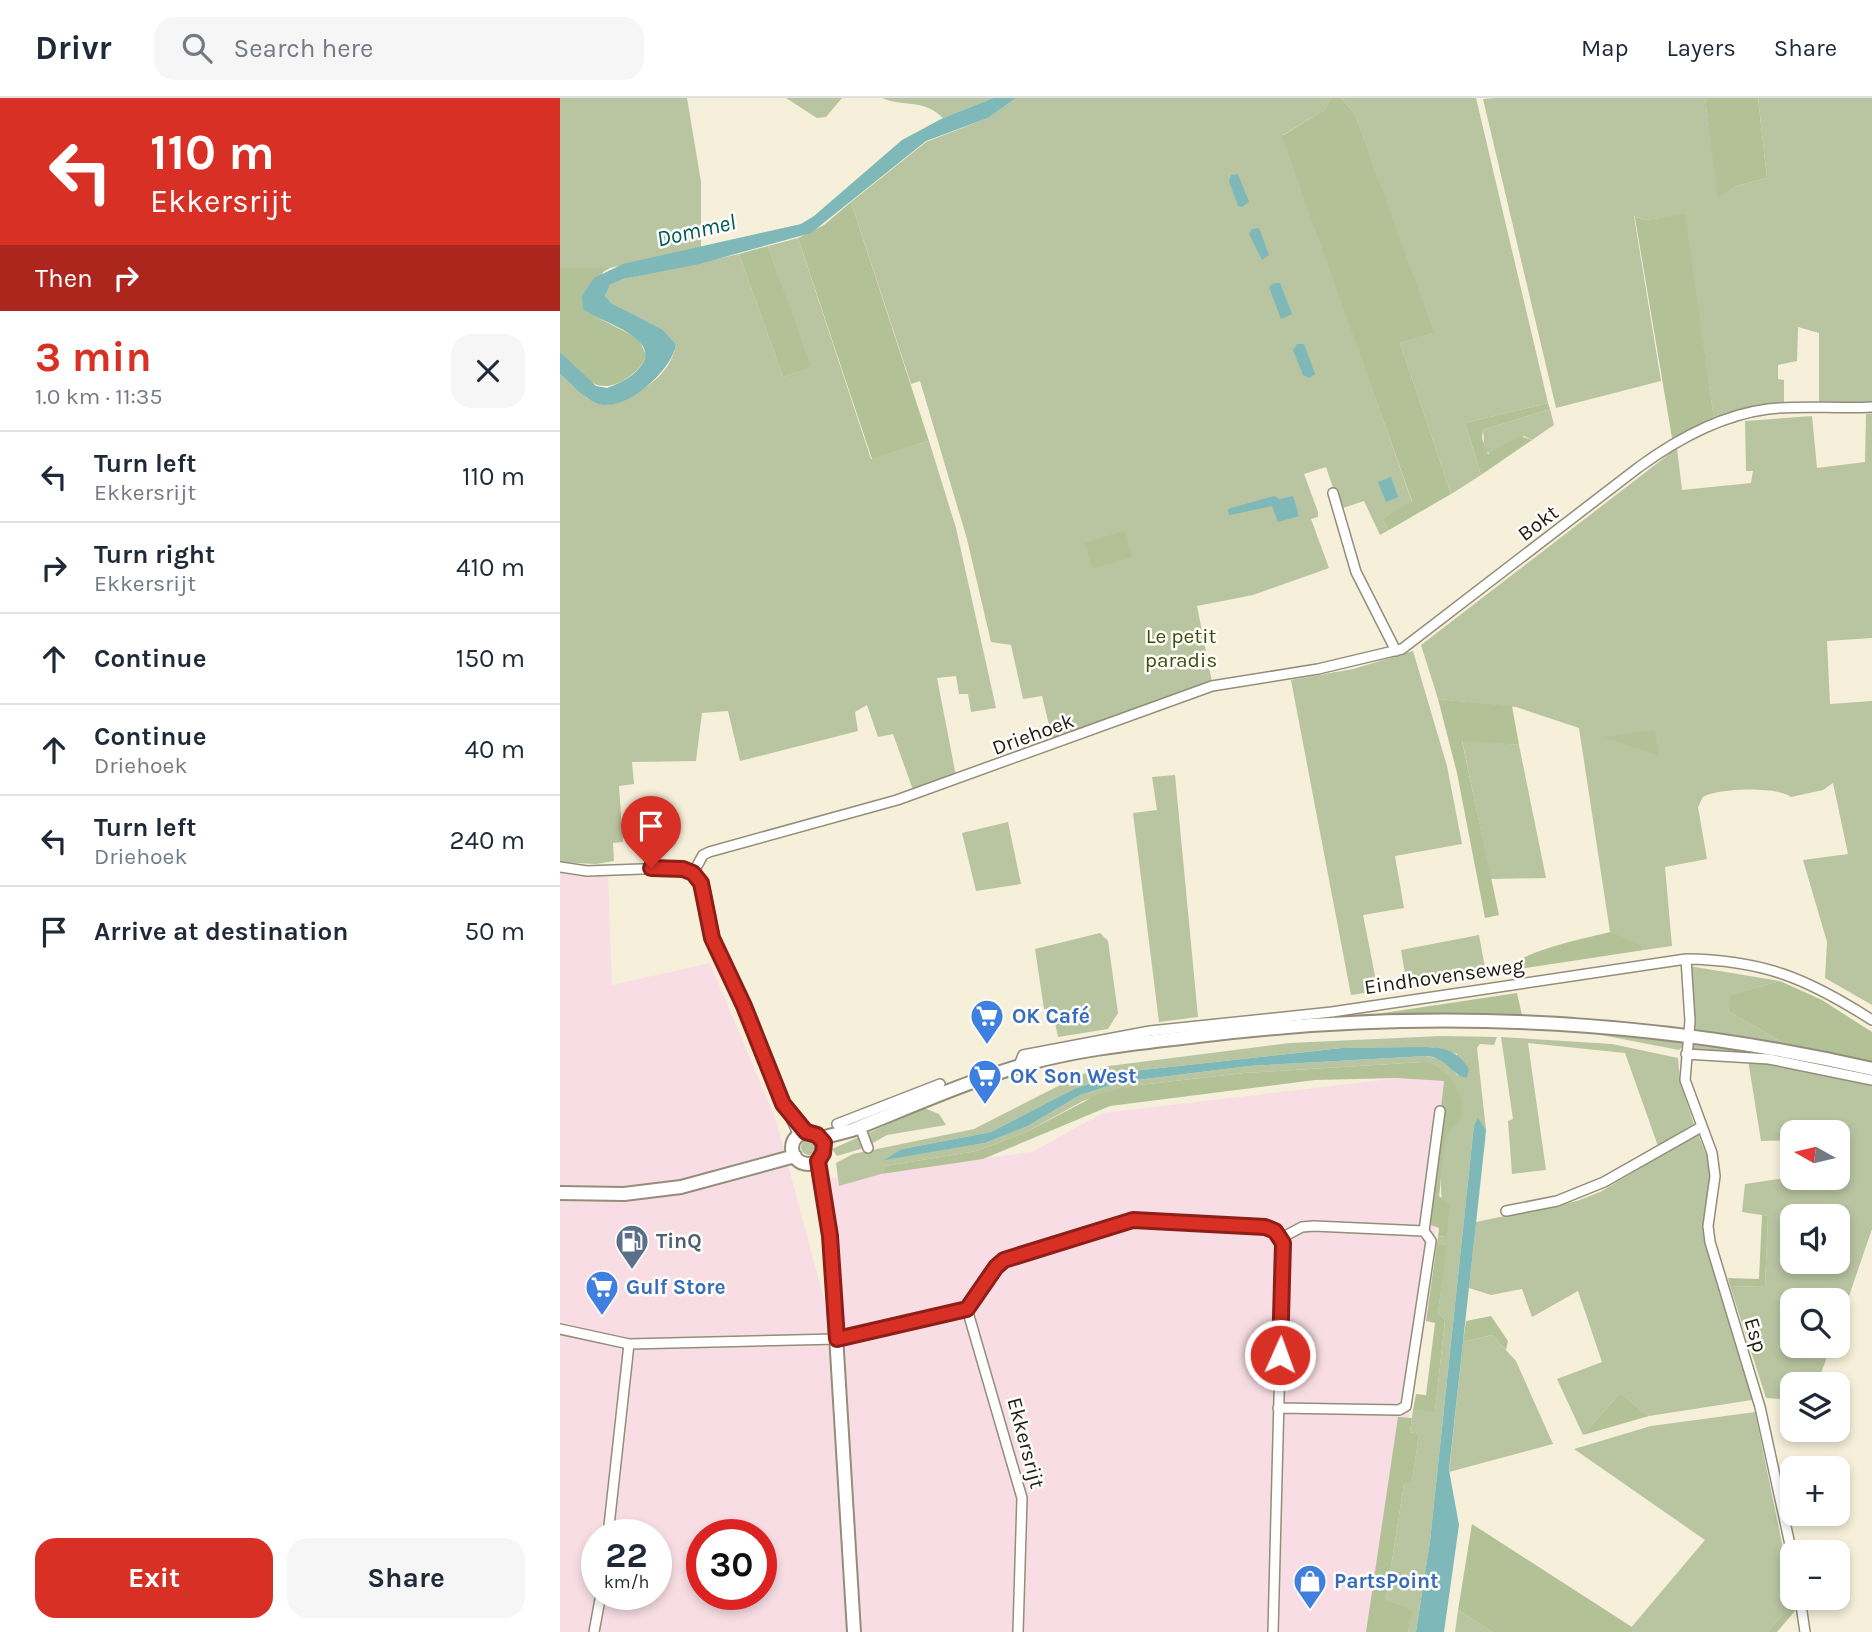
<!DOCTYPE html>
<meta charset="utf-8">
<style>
:root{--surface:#fff;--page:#f6f6f7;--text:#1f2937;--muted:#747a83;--line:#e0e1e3;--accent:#d93025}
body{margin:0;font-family:Karla,sans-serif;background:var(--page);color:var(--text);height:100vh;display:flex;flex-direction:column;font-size:26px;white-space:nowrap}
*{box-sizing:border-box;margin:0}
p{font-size:23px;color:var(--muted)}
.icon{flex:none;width:38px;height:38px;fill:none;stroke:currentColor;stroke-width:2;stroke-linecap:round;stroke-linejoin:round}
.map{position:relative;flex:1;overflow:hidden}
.panel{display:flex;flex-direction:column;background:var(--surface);width:560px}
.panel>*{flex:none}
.guide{background:#d93025;color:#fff;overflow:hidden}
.needle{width:46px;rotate:278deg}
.buttons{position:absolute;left:1220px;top:1022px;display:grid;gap:14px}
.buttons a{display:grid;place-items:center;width:70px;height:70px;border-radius:14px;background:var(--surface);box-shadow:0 4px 10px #0003;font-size:35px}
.speed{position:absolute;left:21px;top:1421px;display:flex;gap:14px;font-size:35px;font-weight:700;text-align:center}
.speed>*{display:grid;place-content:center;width:91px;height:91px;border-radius:50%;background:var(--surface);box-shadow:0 4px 10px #0003;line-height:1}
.speed small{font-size:18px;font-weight:400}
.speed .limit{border:10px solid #d22;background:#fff;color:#111}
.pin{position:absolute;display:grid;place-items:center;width:60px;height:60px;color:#fff;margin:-72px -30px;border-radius:50% 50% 50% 0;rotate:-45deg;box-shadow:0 0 7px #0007}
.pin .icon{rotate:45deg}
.me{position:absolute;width:77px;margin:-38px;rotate:2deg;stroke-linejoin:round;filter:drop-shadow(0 0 5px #0008)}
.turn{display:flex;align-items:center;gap:24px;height:147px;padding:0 35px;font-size:32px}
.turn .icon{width:91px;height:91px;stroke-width:2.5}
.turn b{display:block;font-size:49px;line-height:60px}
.then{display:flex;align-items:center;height:66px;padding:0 35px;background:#0003;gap:14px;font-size:26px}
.round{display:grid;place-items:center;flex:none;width:74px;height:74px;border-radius:21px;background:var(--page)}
.headline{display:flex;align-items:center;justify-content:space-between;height:119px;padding:0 35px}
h1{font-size:42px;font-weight:700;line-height:52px;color:var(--accent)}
.action{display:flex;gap:14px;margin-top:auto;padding:14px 35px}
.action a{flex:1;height:80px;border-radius:21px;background:var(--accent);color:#fff;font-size:28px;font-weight:700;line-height:80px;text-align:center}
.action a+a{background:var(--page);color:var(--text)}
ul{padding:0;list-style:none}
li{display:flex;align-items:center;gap:21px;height:91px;padding:0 35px;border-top:2px solid var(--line)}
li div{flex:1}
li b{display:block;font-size:26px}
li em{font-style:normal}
header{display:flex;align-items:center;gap:42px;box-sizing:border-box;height:98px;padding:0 35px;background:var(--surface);border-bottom:2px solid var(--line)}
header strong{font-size:33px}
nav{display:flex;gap:38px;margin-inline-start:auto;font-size:24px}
.search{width:490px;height:63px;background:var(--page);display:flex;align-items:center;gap:18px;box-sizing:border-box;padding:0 24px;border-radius:21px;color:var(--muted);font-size:26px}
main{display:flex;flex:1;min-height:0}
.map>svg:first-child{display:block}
.industrial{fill:#f8dee4;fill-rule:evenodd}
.green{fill:#b9c4a1;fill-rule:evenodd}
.forest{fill:#b3c196}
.water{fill:#7eb8b9}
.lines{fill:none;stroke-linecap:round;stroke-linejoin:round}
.street-casing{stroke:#938d7a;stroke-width:12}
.secondary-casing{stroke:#938d7a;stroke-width:16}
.street{stroke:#fff;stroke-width:9}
.secondary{stroke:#fff;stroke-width:12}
.route-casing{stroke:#8d1f18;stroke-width:18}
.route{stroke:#d93025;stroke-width:12}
.labels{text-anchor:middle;stroke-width:5;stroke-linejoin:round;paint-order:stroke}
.street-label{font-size:21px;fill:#1d1b13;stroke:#fefdf9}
.park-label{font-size:21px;fill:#3e4d08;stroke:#fefdf9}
.shop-label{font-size:21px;font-weight:bold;fill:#366cbe;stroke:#fefdf9;text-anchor:start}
.service-label{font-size:21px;font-weight:bold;fill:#4e5e75;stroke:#fefdf9;text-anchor:start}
.water-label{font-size:23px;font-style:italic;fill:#00595b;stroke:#fefdf9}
</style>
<header>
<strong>Drivr</strong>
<div class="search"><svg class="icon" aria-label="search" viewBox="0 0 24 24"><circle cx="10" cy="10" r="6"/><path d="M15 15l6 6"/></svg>Search here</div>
<nav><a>Map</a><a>Layers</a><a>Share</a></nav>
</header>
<main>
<section class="panel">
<div class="guide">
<div class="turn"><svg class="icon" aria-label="left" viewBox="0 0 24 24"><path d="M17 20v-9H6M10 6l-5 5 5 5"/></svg><div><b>110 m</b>Ekkersrijt</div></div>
<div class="then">Then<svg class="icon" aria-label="right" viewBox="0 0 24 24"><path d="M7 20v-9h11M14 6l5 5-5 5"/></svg></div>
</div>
<div class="headline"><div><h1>3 min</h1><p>1.0 km · 11:35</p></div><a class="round"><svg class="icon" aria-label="close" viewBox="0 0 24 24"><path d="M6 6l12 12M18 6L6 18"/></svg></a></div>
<ul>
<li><svg class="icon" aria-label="left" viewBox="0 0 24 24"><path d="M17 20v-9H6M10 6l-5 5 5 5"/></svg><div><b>Turn left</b><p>Ekkersrijt</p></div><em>110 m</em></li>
<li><svg class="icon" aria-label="right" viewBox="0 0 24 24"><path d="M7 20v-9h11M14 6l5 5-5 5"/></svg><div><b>Turn right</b><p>Ekkersrijt</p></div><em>410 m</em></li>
<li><svg class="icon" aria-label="ahead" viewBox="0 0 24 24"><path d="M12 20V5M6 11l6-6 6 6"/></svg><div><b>Continue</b></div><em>150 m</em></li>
<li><svg class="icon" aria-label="ahead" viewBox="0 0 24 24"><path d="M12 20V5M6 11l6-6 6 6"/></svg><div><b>Continue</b><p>Driehoek</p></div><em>40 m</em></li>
<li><svg class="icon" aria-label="left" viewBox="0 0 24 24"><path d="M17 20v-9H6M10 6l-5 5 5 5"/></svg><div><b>Turn left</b><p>Driehoek</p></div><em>240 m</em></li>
<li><svg class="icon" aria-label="arrive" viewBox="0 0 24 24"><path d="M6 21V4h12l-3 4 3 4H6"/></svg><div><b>Arrive at destination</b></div><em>50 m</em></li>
</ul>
<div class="action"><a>Exit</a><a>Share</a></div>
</section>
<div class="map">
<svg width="1312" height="1534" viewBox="0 0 1312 1534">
<rect width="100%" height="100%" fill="#f6f0da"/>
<path class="industrial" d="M0,773L48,777L52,887L150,865L216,1022L275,1242L264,1081L472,1054L543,1015L888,974L871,1191L812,1534H0ZM37,1437H96V1496H37ZM142,1437H201V1496H142Z"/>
<path class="green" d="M0,0H127L141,84V149L50,170H0Z
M226,0H282L266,19L257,20Z
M322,0H433L383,20C362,0 347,10 322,0Z
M456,0H771L764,12L723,37L852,404L822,421L829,432L820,437L804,403L780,411L766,369L744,376L758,414V419L751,421L769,470L693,497L637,508L652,584L493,643L482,598L463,601L451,547L431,544L407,441L360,283L351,286L291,104L366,44L428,20Z
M781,0H916L988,305L905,325L921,377L891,396L840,245L873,235L795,16Z
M935,0H1145L1159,100L1177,88L1207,80L1198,0H1312V305L1259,307V235L1238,229L1237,263L1218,267V281L1224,282V308L1181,313L1154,321L1124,117L1086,122L1074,118L1101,283L996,310L923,1Z
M238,140L311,361L369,343L396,430L436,610L411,614L408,596H399L396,578L377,580L396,678L353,692L333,636L318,639L307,607L295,614L298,633L180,663L168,613L142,615L136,663L72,664L74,686L59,688L63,744L53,745L54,763L36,766L0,764V276L27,300L47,307C77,298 111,279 116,246L102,231L51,205L45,198L50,187L63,181L179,156L223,279L250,269L208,148Z
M990,311L994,327L972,342L964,338L931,356L925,353L923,332Z
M1312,315V540L1267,543L1270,606L1312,603V907L1265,880L1267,844L1243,762L1288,756L1273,685L1263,692L1231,699C1217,688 1158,690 1143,699L1138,709L1147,761L1105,769L1112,848L1084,852L1050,834L1019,630L956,609L878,601L861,547L1117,350L1122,392L1191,385L1193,373H1186L1185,323L1252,318L1257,370L1305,364L1306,316Z
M853,553L887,668L902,746L835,758L844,810L803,817L818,893L791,897L731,582L793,571Z
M902,642L959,647L986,780L931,781Z
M615,677L638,919L599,924L573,715L597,712L592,679Z
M448,724L461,786L416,793L402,735Z
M540,835L548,843L558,915L548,931L498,939L492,911H484L475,851Z
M919,837L926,875L847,888L841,852Z
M1129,868L1220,883L1171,897L1168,913L1229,948L1132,931Z
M1015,932L1125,940L1124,948L1119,952Z
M881,938L937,939L934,947L920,946L917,950L926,1032L918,1021L914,1027L870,1443L856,1534H848L851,1512L826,1501L844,1386L852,1383L859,1336L850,1334L853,1312L875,1313L885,1222L878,1215L886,1147L877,1145L878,1138L886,1139C882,1113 876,1060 887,1036C893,1022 906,1021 900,1003C895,985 877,975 863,964L684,975L571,988L523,1003L466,1034L417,1053L325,1068L321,1076L279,1088L276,1065L293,1056L414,1031L520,977L549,968L730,945ZM872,949L897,956L898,978L884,962L866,958L689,968L561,984L520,997L468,1028L425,1045L343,1058L342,1051L431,1034L516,990L564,974L782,950Z
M941,939L1052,946L1118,960L1120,984L1134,1026L1098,1048L1065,955L968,945L986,1072L952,1076L948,1023L953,1021Z
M1131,941L1267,966L1189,955L1133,952Z
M1188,962L1312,986V1131L1278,1230V1202H1232V1248H1271L1257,1286H1232V1302L1206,1300L1170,1188L1205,1189L1208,1118L1182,1114L1185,1086L1232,1079L1278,1080V1034H1232V1042L1201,1043ZM1232,1118H1278V1164H1232Z
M364,1010L379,1016L386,1027L327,1037L304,1050L277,1058L272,1051Z
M1138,1036L1152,1072L1144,1127L1192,1302L1089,1318L1060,1295L1023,1337L997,1281L1042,1264L1018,1193L972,1219L962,1191L931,1197L909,1190L916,1124L1017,1103L1040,1094Z
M241 1049a8 8 0 1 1 16 0a8 8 0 1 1-16 0Z
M932,1237L956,1263L993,1346L889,1374L903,1244Z
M1195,1314L1234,1504L1207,1534H1072L1069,1532L1145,1442L1014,1351L1091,1328Z
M898,1512L933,1534H895Z"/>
<path class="forest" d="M771,0H781L795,16L874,235L840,245L891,396L829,432L822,421L852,403L722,38L764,12Z
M1145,0H1198L1207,80L1177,88L1158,101Z
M291,104L369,343L312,361L238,140L264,127Z
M1074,114L1076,119L1086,122L1125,116L1154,321L1112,340Z
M208,148L251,269L223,279L179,156Z
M0,170H50L43,174L27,214L79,241L86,257C83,268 74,276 64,282C34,300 20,274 0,254Z
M988,305L990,311L923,332L922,340L928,356L960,338L972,342L921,377L905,325Z
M565,433L572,459L533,471L525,445Z
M878,601L952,608L959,647L902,643L939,817L925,820L897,675Z
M1095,632L1099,658L1043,639Z
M1050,834L1076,845L1084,852L946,873C959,853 1026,840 1050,834Z
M1220,883L1262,902L1312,934V965L1229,948L1168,913L1170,897Z
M957,895L962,917L803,918Z
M863,964C884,967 905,993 902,1016C901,1026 889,1029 887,1038C881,1056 882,1079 879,1098L890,1107L886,1139L878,1138L879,1130L868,1126L884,983L837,980L755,982L550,1008L423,1061L321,1076L325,1068L417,1053L466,1034L537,997L571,988L684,975Z
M1202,1117L1208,1118L1205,1189L1170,1188L1168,1180L1199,1181Z
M877,1145L887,1147L878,1215L885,1222L875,1314L853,1312L856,1296L866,1297L875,1225L866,1223Z
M931,1218L948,1243L946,1252L932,1237L903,1244L906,1223Z
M1060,1295L1089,1318L1023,1337Z
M838,1319L852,1320L850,1334L859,1336L852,1384L844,1386L826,1501L852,1512L848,1534H806Z
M912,1426L1072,1529V1534H933L898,1512Z
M1234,1504L1235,1513L1217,1534H1207Z"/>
<path class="water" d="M433,0H456L428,20L366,43L251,135L139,166L63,181L50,187L45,198L51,205L102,231L116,246C113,271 67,314 39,306C24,301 12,286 0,276V254L36,288L47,290C61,285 75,278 83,265C98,238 39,224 23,211L22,198L34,180L63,166L241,126L254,118L342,42L383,20Z
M678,76L689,104L682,109L678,108L669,83L671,77Z
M699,130L709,157L702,162L689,136L692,131Z
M714,185H720L732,216L721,221L709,189Z
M737,246H744L755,276L749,280L743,277L733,252Z
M831,379L838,399L826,404L818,384Z
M714,398L720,401L733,398L739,418L718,424L712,408L670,417L668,414V411Z
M853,949C877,949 895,948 909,971L907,980C889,976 889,960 866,958L689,968L561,984L520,997L468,1028L425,1045L324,1062L342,1051L431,1034L516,990L564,974L782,950Z
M918,1020L926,1032L925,1043L889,1372L899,1427L884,1534H856L870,1443L914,1027Z"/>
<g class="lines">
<defs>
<path id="street" d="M773,395L796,474L836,553
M0,769L27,773L109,770L133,775L141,785L152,840L184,907L212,982L239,1037
M133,775L143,757L149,754L337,702L652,588L758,571L842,551L1079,369C1116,342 1162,317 1208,311C1242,307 1278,311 1312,309
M1126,861L1130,923L1125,982L1152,1055L1155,1078L1148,1128L1150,1144L1200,1309L1232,1456
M1126,956L1209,961L1312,982
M458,970L463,957L590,933L772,914L1126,861C1204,862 1248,881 1312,922
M228,1012L246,1034
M277,1026L380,986
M300,1029L308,1050
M946,1113L997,1103L1044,1084L1141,1029
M864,1133L880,1013
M407,1211L462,1400L458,1534
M0,1231L69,1246L277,1241L407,1211L436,1169L444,1162L573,1122L705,1129L715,1133L723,1145L713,1534
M718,1310L839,1312L846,1308L871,1143L864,1133L754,1128L742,1129L721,1140
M48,1437L69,1246
M1240,1500L1245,1534
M34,1534L41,1496"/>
<path id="secondary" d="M232 1050a16 16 0 1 1 32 0a16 16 0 1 1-32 0Z
M261,1040L292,1032C350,1009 410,982 470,965C524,950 582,945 638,938C864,910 1090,920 1312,971
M258,1063L270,1138L294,1534
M0,1095L64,1096L121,1089L235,1058"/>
</defs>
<use href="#street" class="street-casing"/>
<use href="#secondary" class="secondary-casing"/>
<use href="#street" class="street"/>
<use href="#secondary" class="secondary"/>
</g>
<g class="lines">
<defs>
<path id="route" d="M91,770L123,771L133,775L141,785L152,840L184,908L223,1006L246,1034L257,1037L264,1045L263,1055L258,1063L270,1138L277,1241L407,1211L436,1169L444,1162L573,1122L705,1129L715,1133L723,1145L720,1257"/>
</defs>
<use href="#route" class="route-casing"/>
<use href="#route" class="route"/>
</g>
<defs>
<symbol id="supermarket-pin" viewBox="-11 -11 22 30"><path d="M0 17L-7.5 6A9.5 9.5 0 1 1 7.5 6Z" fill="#3f7fe0" stroke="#fefdf9"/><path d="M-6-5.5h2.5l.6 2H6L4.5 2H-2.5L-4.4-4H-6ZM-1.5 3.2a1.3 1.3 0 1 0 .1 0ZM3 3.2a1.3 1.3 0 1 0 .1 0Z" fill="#fff"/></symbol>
<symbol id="fuel-pin" viewBox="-11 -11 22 30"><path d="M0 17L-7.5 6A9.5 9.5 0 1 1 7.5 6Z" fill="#5c6f8a" stroke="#fefdf9"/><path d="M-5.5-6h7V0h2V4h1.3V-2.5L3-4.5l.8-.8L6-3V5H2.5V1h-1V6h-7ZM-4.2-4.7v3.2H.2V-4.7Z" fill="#fff"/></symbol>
<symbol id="shop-pin" viewBox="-11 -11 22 30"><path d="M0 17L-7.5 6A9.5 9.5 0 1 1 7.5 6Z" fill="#3f7fe0" stroke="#fefdf9"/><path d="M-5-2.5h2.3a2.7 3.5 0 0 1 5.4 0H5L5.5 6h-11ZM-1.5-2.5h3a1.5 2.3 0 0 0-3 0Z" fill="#fff"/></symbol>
</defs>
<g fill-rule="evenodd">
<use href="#supermarket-pin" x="408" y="899" width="38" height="52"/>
<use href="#supermarket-pin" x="406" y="959" width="38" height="52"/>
<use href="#fuel-pin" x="53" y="1124" width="38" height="52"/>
<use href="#supermarket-pin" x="23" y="1170" width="38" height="52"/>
<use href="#shop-pin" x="731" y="1464" width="38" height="52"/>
</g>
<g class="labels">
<g class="street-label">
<text transform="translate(978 425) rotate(-37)" y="7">Bokt</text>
<text transform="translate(473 636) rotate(-20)" y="7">Driehoek</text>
<text transform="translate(884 878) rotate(-8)" y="7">Eindhovenseweg</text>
<text transform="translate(1196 1237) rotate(73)" y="7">Esp</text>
<text transform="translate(466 1345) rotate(75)" y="7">Ekkersrijt</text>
</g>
<g class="park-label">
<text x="621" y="545">Le petit<tspan x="621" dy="24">paradis</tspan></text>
</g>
<g class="shop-label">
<text x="452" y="925">OK Café</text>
<text x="450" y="985">OK Son West</text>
<text x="66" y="1196">Gulf Store</text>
<text x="774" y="1490">PartsPoint</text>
</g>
<g class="service-label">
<text x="96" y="1150">TinQ</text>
</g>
<g class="water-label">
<text transform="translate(136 132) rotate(-13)" y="8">Dommel</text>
</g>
</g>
</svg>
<div class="buttons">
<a><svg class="needle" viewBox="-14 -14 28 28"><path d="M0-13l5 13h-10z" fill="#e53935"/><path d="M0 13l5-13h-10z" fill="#747a83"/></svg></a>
<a><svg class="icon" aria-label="sound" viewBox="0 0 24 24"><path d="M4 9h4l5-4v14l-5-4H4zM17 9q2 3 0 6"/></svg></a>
<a><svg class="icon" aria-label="search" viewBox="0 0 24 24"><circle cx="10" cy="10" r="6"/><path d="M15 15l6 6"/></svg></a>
<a><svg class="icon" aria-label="layers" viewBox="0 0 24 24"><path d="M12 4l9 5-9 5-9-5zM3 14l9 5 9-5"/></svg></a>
<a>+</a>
<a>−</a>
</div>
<div class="speed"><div>22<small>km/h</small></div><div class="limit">30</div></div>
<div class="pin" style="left:91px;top:770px;background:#d93025"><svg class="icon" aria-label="arrive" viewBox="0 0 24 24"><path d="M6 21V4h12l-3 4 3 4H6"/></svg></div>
<svg class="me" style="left:720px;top:1257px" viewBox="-20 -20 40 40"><circle r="17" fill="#d93025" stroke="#fff" stroke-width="3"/><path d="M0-11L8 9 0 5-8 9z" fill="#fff"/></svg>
</div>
</main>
